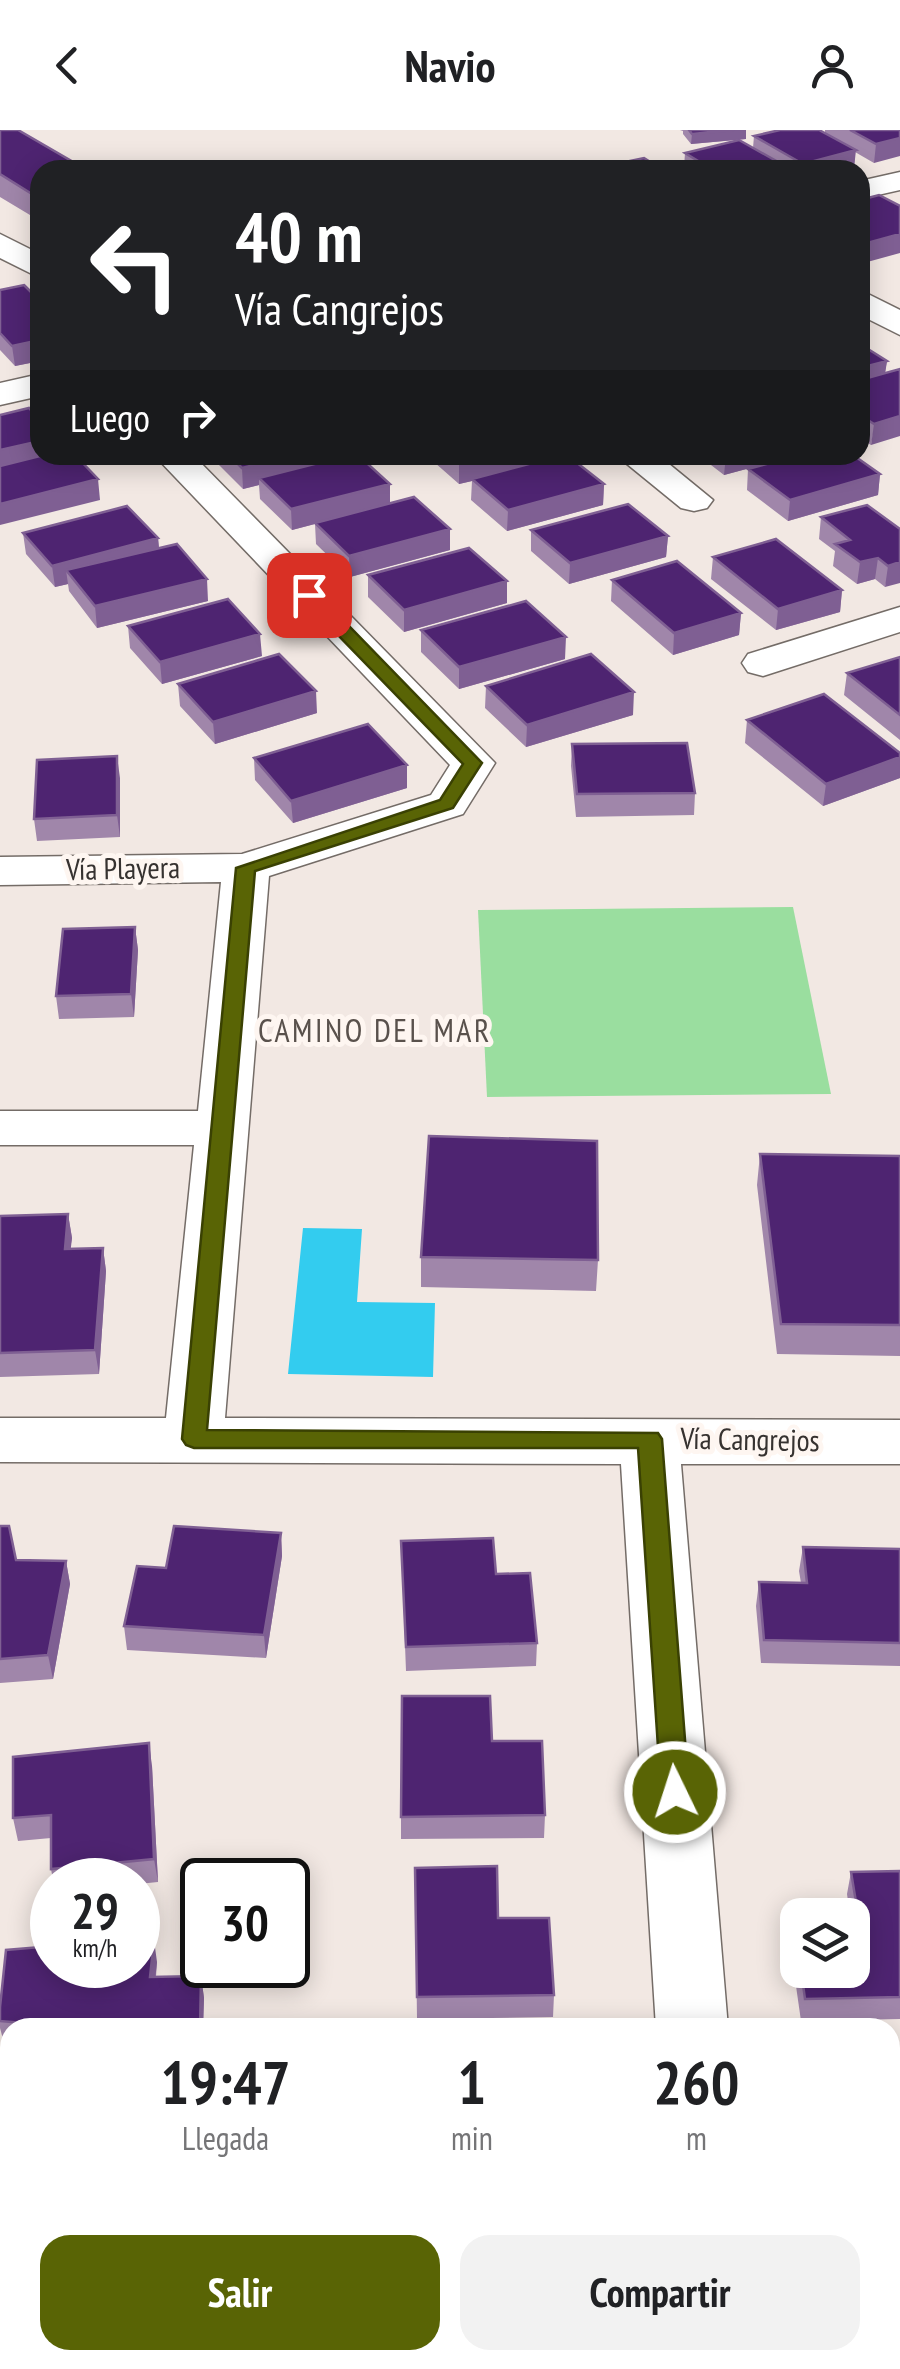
<!DOCTYPE html>
<html lang="es">
<meta charset="utf-8">
<style>
:root{--surface:#fff;--page:#f2f2f2;--text:#202124;--muted:#757577;--accent:#596405}
body{margin:0;font-family:"PT Sans Narrow",sans-serif;background:var(--page);color:var(--text);height:100vh;display:flex;flex-direction:column;font-size:38px;white-space:nowrap}
*{box-sizing:border-box;margin:0}
p{font-size:32px;color:var(--muted)}
.icon{flex:none;width:55px;height:55px;fill:none;stroke:currentColor;stroke-width:2;stroke-linecap:round;stroke-linejoin:round}
.map{position:relative;flex:1;overflow:hidden}
.panel{position:absolute;left:0px;top:1888px;width:900px;height:352px;display:flex;flex-direction:column;background:var(--surface);border-radius:30px 30px 0 0;box-shadow:0 5px 25px #0003}
.panel>*{flex:none}
.hud{position:absolute;left:30px;top:30px;width:840px;height:305px;border-radius:30px;box-shadow:0 5px 25px #0003;background:#202124;color:#fff;overflow:hidden}
.controls{position:absolute;left:780px;top:1768px;display:grid;gap:20px}
.controls a{display:grid;place-items:center;width:90px;height:90px;border-radius:20px;background:var(--surface);box-shadow:0 5px 25px #0003;font-size:50px}
.speed{position:absolute;left:30px;top:1728px;display:flex;gap:20px;font-size:50px;font-weight:700;text-align:center}
.speed>*{display:grid;place-content:center;width:130px;height:130px;border-radius:50%;background:var(--surface);box-shadow:0 5px 25px #0003;line-height:1}
.speed small{font-size:25px;font-weight:400}
.speed .limit{border:5px solid #111;border-radius:15px;background:#fff;color:#111}
.pin{position:absolute;display:grid;place-items:center;width:85px;height:85px;color:#fff;margin:-42px;border-radius:20px;box-shadow:0 5px 15px #0006}
.me{position:absolute;width:110px;margin:-55px;rotate:356deg;stroke-linejoin:round;filter:drop-shadow(0 0 8px #0008)}
.turn{display:flex;align-items:center;gap:35px;height:210px;padding:0 40px;font-size:45px}
.turn .icon{width:130px;height:130px;stroke-width:2.5}
.turn b{display:block;font-size:70px;line-height:85px}
.then{display:flex;align-items:center;height:95px;padding:0 40px;background:#0003;gap:20px;font-size:38px}
.eta{display:flex;justify-content:space-evenly;align-items:center;height:170px;text-align:center}
.eta b{font-size:60px;font-weight:700;line-height:70px}
.cta{display:flex;gap:20px;margin-top:auto;padding:20px 40px}
.cta a{flex:1;height:115px;border-radius:30px;background:var(--accent);color:#fff;font-size:40px;font-weight:700;line-height:115px;text-align:center}
.cta a+a{background:var(--page);color:var(--text)}
header{display:flex;justify-content:space-between;align-items:center;height:130px;padding:0 40px;background:var(--surface);font-size:45px;font-weight:700}
.map>svg:first-child{display:block}
.green{fill:#9ade9f}
.water{fill:#33ccef}
.lines{fill:none;stroke-linecap:round;stroke-linejoin:round}
.minor-casing{stroke:#746c67;stroke-width:3}
.minor{fill:#fff;fill-rule:evenodd}
.wall{fill:#a086aa}
.shaded-wall{fill:#7f5f93}
.building{fill:#4e2471;stroke:#7f5f93;stroke-width:2.5}
.route{fill:#596405;stroke:#3a4103;stroke-width:2.5}
.labels{text-anchor:middle;stroke-width:10;stroke-linejoin:round;paint-order:stroke}
.street-label{font-size:30px;fill:#363230;stroke:#fef6f1}
.neighbourhood-label{font-size:32px;letter-spacing:2.5px;fill:#59514c;stroke:#fef6f1}
</style>
<header><svg class="icon" aria-label="back" viewBox="0 0 24 24"><path d="M15 5l-7 7 7 7"/></svg>Navio<svg class="icon" aria-label="person" viewBox="0 0 24 24"><circle cx="12" cy="8" r="4"/><path d="M4 21q1-7 8-7t8 7"/></svg></header>
<div class="map">
<svg width="900" height="2239" viewBox="0 0 900 2239">
<rect width="100%" height="100%" fill="#f2e8e3"/>
<path class="green" d="M793,777L831,964L487,967L478,780Z"/>
<path class="water" d="M303,1098L362,1099L357,1172L435,1173L433,1247L288,1244Z"/>
<g class="lines">
<defs>
<path id="minor" d="M900,42V60L860,69V51Z
M0,104L40,124V148L0,128Z
M860,160L900,180V205L860,185Z
M40,244V266L0,275V253Z
M154,325H193L495,633L463,684L269,746L225,1288L900,1290V1334H681L728,1898H656L621,1334L0,1332V1288H166L194,1015H0V981H198L221,752L0,755V727L242,724L431,665L450,635Z
M616,325H658L713,370L707,378L694,381L681,378Z
M900,477V502L763,546L748,542L742,533L748,524Z"/>
</defs>
<use href="#minor" class="minor-casing"/>
<use href="#minor" class="minor"/>
</g>
<path class="wall" d="M0,0L40,40V91L0,67Z
M680,0H746V9L691,14L683,4V1Z
M825,0H900L874,33L855,22L854,38L847,40H668L684,37L685,23L753,18L754,6L825,3Z
M0,160L40,171V231L15,236L0,220Z
M860,214L887,231L871,315L860,308Z
M213,325H340V328L390,374L450,420L350,447L316,414L315,394L292,400L260,369L259,355L243,359L213,329Z
M426,325H553V328L604,354L603,375L507,401L471,370L472,351L459,354Z
M698,325H798L724,345Z
M748,339L880,344L878,365L788,391L747,360Z
M821,387L900,399L885,457L875,449L857,454L833,436L835,421L819,409Z
M531,400L668,406L666,427L569,454L531,421Z
M23,403L158,408L159,418L208,471L97,498L69,461L68,454L55,457L26,424Z
M713,427L842,460L840,482L776,500L711,449Z
M368,445L507,451V473L404,502L368,467Z
M612,450L741,483L739,505L673,525L611,471Z
M128,496L262,526L162,554L130,518Z
M421,500L565,529L459,559L421,522Z
M900,527V610L844,565L847,543Z
M178,554L317,583L215,614L180,576Z
M486,556L633,585L526,617L485,578Z
M747,590L900,623V648L823,676L745,613Z
M572,614L695,663L694,685L576,687L571,636Z
M254,628L407,635V658L293,693L255,650Z
M120,648V707L37,711L34,689Z
M135,797L138,820L134,887L59,889L56,866Z
M760,1024L900,1026V1226L777,1224L757,1055Z
M68,1084L72,1108L70,1119L103,1118L106,1141L99,1244L0,1247V1086Z
M421,1127L598,1130L596,1161L421,1157Z
M0,1396L16,1430L66,1431L70,1454L53,1549L0,1553Z
M281,1403L282,1426L266,1528L127,1520L124,1496Z
M401,1411L496,1444L537,1513L536,1536L406,1541Z
M803,1417L900,1419V1536L761,1533L756,1476L759,1452L801,1453L799,1441Z
M492,1611L545,1685L544,1708L401,1709V1687Z
M152,1636L158,1752L138,1754V1750H53L51,1739V1708L18,1711L13,1688Z
M415,1738L498,1788L554,1865L553,1887L417,1889Z
M900,1741V1889L801,1891L790,1814L794,1792H798V1840H852V1785H850L847,1764L851,1742Z
M157,1832L156,1847L201,1846L204,1868L203,1898H10V1914L4,1913L0,1898V1877Z
M890,1948H900V2112H890Z
M0,2076H10V2216H0Z
M830,2230H890L900,2239H831Z"/>
<path class="shaded-wall" d="M734,0H746V9L691,14L692,4Z
M900,8V26L874,33L876,14Z
M856,20L854,38L847,40H802L803,34Z
M900,104V123L860,134V115Z
M40,210V231L15,236L12,216Z
M887,231L884,251L860,258V238Z
M900,286V306L871,315L874,294Z
M40,311V325H60L0,342V320Z
M293,325H340V334L259,348V355L243,359L242,338Z
M491,325H553V330L472,349V351L459,354V333Z
M726,325H798L724,345Z
M880,344L878,365L788,391L790,370Z
M98,349L100,370L0,395V374Z
M390,354V374L292,400L291,379Z
M604,354L603,375L507,401L508,380Z
M450,399V420L350,447L349,426Z
M668,406L666,427L569,454L570,433Z
M158,408L160,429L66,440L68,454L55,457L52,436Z
M878,428L875,449L857,454L860,432Z
M900,432V453L885,457L888,436Z
M207,449L208,471L97,498L95,476Z
M507,451V473L404,502V480Z
M842,460L840,482L776,500L778,479Z
M741,483L739,505L673,525L674,503Z
M260,504L262,526L162,554L160,532Z
M566,507L565,529L459,559V537Z
M316,561L317,583L215,614L213,592Z
M634,562L633,585L526,617L527,595Z
M117,626L120,648V707L117,685Z
M900,627V648L823,676L826,654Z
M407,635V658L293,693L291,671Z
M135,797L138,820L134,887L131,864Z
M68,1084L72,1108L68,1143L65,1119Z
M103,1118L106,1141L99,1244L95,1220Z
M281,1403L282,1426L266,1528L264,1505Z
M66,1431L70,1454L53,1549L48,1525Z
M149,1613L152,1636L158,1752L154,1729Z
M154,1810L157,1832L153,1869L150,1847Z
M201,1846L204,1868L203,1898H200Z"/>
<path class="building" d="M0,0H18L87,40H40V69L0,44Z
M689,0H734L692,4Z
M780,0H819L856,20L803,34L754,6Z
M850,0H900V8L876,14Z
M739,10L787,37L776,40H713L685,23Z
M644,28L663,40H600L596,38Z
M686,36L691,40H668Z
M879,65L900,76V104L860,115V70Z
M24,155L40,171V210L12,216L0,203V160Z
M860,214L887,231L860,238Z
M900,239V286L874,294L860,285V250Z
M29,278L40,289V311L0,320V285Z
M44,325H75L98,349L0,374V336Z
M229,325H293L242,338Z
M350,325H358L390,354L291,379L259,348Z
M450,325H491L459,333Z
M563,325H567L604,354L508,380L472,349Z
M800,325H853L880,344L790,370L748,339Z
M414,367L450,399L349,426L315,393Z
M628,374L668,406L570,433L531,400Z
M867,375L900,399V432L888,436L878,428L860,432L835,414L850,410L821,387Z
M127,376L158,408L52,436L23,403Z
M776,409L842,460L778,479L713,427Z
M177,414L207,449L95,476L66,440Z
M469,418L507,451L404,480L368,445Z
M677,431L741,483L674,503L612,450Z
M228,469L260,504L160,532L128,496Z
M526,471L566,507L459,537L421,500Z
M279,524L316,561L213,592L178,554Z
M591,524L634,562L527,595L486,556Z
M900,527V585L847,543Z
M824,564L900,623V627L826,654L747,590Z
M368,594L407,635L291,671L254,628Z
M687,613L695,663L577,664L572,614Z
M117,626V685L34,689L37,630Z
M135,797L131,864L56,866L63,799Z
M429,1006L597,1011L598,1130L421,1127Z
M760,1024L900,1026V1195L781,1194Z
M68,1084L65,1119L103,1118L95,1220L0,1223V1086Z
M0,1396H9L16,1430L66,1431L48,1525L0,1529Z
M174,1396L281,1403L264,1505L124,1496L137,1436L166,1438Z
M493,1408L496,1444L530,1443L537,1513L406,1517L401,1411Z
M803,1417L900,1419V1513L764,1510L759,1452L807,1453Z
M402,1566H490L492,1611H542L545,1685L401,1687Z
M149,1613L154,1729L51,1739V1685L13,1688V1627Z
M497,1736L498,1788H549L554,1865L417,1867L415,1738Z
M900,1741V1867L805,1869L801,1840H852V1790H859L851,1742Z
M794,1792H798V1816Z
M154,1810L150,1847L201,1846L200,1898H58L59,1896L0,1891V1877L6,1820L52,1816V1835H138V1811Z
M890,1948H900V2091L890,2092V1993H894L890,1972Z
M0,2076H10V2196H0Z
M890,2134H900V2239H840L839,2230H890Z
M376,2230H539V2239H375Z
M115,2232V2239H31Z"/>
<path class="route" d="M303,461H315L482,633L453,678L255,741L207,1300L658,1303L662,1309L689,1662L685,1670L675,1674L665,1670L661,1662L638,1318H194L186,1315L182,1309L236,738L440,670L463,634L303,469Z"/>
<g class="labels">
<g class="street-label">
<text transform="translate(123 739) rotate(-1)" y="10">Vía Playera</text>
<text transform="translate(750 1310) rotate(1)" y="10">Vía Cangrejos</text>
</g>
<g class="neighbourhood-label">
<text x="375" y="912">CAMINO DEL MAR</text>
</g>
</g>
</svg>
<div class="controls">
<a><svg class="icon" aria-label="layers" viewBox="0 0 24 24"><path d="M12 4l9 5-9 5-9-5zM3 14l9 5 9-5"/></svg></a>
</div>
<div class="speed"><div>29<small>km/h</small></div><div class="limit">30</div></div>
<div class="pin" style="left:309px;top:465px;background:#d93025"><svg class="icon" aria-label="arrive" viewBox="0 0 24 24"><path d="M6 21V4h12l-3 4 3 4H6"/></svg></div>
<svg class="me" style="left:675px;top:1662px" viewBox="-20 -20 40 40"><circle r="17" fill="#596405" stroke="#fff" stroke-width="3"/><path d="M0-11L8 9 0 5-8 9z" fill="#fff"/></svg>
<div class="hud">
<div class="turn"><svg class="icon" aria-label="left" viewBox="0 0 24 24"><path d="M17 20v-9H6M10 6l-5 5 5 5"/></svg><div><b>40 m</b>Vía Cangrejos</div></div>
<div class="then">Luego<svg class="icon" aria-label="right" viewBox="0 0 24 24"><path d="M7 20v-9h11M14 6l5 5-5 5"/></svg></div>
</div>
<section class="panel">
<div class="eta">
<div><b>19:47</b><p>Llegada</p></div>
<div><b>1</b><p>min</p></div>
<div><b>260</b><p>m</p></div>
</div>
<div class="cta"><a>Salir</a><a>Compartir</a></div>
</section>
</div>
